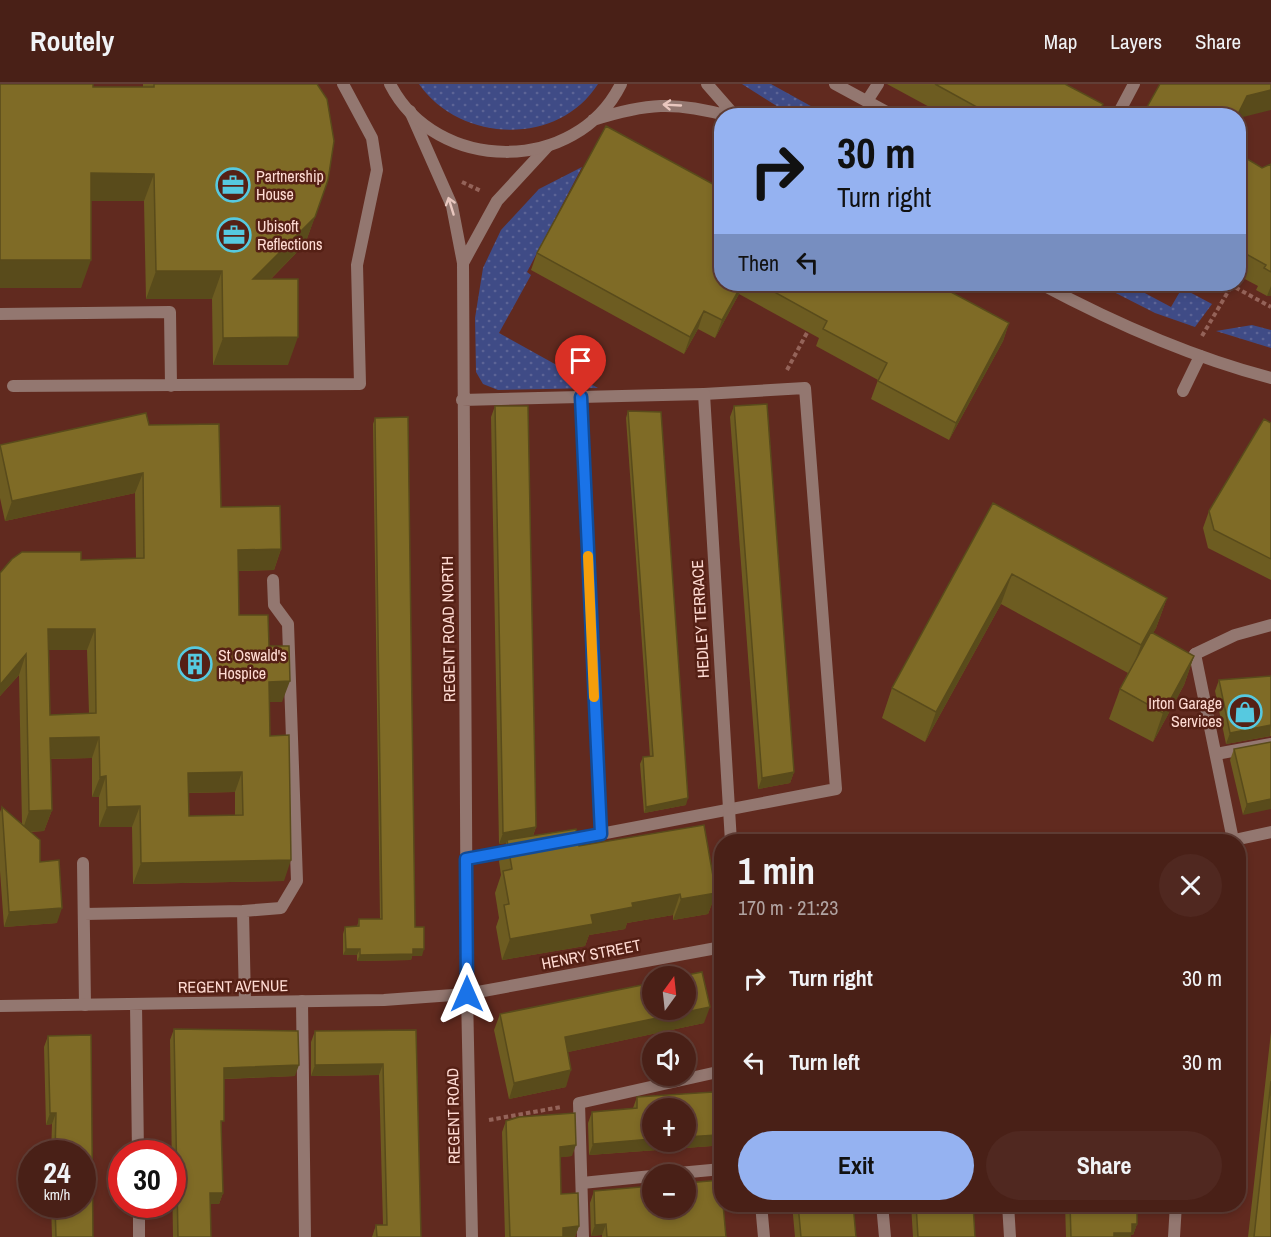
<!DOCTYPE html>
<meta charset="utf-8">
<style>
:root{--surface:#492017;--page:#502820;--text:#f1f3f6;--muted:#b1a3a1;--line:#613e36;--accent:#95b2f1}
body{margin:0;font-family:"Archivo Narrow",sans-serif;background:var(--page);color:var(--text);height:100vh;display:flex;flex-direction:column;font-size:22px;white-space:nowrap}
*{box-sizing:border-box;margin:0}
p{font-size:20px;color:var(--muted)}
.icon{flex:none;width:33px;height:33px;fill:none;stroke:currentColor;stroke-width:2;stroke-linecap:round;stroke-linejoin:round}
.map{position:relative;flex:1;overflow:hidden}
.drawer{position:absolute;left:714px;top:750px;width:532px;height:378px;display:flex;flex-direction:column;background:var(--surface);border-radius:24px;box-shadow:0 3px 9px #0003,0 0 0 2px var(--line)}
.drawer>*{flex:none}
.guide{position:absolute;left:714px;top:24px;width:532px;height:183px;border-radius:24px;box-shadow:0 3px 9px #0003,0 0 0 2px var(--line);background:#95b2f1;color:#111;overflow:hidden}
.needle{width:39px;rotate:15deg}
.tools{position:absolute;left:642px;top:882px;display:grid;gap:12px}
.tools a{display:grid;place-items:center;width:54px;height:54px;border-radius:50%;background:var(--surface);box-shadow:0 3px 9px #0003,0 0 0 2px var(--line);font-size:30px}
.speed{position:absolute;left:18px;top:1056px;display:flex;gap:12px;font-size:30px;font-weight:700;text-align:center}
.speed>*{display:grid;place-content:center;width:78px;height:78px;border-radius:50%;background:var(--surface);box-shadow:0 3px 9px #0003,0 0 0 2px var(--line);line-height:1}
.speed small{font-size:15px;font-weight:400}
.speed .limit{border:9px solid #d22;background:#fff;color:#111}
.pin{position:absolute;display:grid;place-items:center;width:51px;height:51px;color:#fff;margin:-62px -26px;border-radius:50% 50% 50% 0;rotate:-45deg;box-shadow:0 0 6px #0007}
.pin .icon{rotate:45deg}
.me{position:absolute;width:66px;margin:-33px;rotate:0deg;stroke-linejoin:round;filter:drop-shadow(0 0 4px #0008)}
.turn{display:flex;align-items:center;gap:21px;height:126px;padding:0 24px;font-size:27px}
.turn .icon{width:78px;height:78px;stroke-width:2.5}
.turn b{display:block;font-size:42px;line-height:51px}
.then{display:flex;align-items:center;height:57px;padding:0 24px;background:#0003;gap:12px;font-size:22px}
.round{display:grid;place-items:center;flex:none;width:63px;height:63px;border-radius:32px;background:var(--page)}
.head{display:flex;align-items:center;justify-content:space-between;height:102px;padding:0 24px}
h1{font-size:36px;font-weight:700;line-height:45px}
.button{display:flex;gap:12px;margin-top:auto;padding:12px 24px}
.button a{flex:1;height:69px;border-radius:36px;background:var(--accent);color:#111;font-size:24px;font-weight:700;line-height:69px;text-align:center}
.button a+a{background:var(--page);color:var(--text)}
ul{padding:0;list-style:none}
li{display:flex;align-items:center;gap:18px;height:84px;padding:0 24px}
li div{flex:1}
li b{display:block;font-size:22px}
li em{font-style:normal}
header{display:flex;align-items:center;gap:36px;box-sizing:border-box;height:84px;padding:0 30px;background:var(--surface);border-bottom:2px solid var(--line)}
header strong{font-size:28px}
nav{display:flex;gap:33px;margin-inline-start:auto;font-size:21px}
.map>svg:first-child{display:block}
.grass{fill:url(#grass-dots)}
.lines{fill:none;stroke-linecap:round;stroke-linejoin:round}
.path{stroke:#946359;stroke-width:4;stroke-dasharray:4.5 3;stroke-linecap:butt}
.service{stroke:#937770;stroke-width:12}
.pedestrian{stroke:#937770;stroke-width:12}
.minor{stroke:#937770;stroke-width:12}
.tertiary{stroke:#937770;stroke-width:12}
.wall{fill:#6d5c21;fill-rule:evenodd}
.shaded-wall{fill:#594b1b}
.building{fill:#7f6b26;stroke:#594b1b;stroke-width:1.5;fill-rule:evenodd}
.oneway{stroke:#e9c7bf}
.route-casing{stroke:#114b97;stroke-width:15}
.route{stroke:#1a73e8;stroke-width:10}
.slow{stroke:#f59e0b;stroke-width:10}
.labels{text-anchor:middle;stroke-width:5;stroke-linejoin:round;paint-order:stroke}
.poi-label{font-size:16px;fill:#ffdbd3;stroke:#552015;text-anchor:start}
.street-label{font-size:16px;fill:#ffdbd3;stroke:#552015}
</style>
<header>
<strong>Routely</strong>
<nav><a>Map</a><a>Layers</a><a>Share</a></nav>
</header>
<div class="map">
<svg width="1271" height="1153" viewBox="0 0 1271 1153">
<defs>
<pattern id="grass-dots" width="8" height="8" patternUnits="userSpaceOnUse" patternTransform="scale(1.5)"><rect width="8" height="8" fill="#3f4b86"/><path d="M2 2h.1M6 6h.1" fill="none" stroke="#5c6496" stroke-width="1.8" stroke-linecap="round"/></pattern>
</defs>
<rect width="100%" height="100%" fill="#612a1f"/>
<path class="grass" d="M419,0H598C558,63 460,59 419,0Z
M742,0H771L827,31H791Z
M582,83L527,188L531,191L499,249L598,304L498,306L483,300L476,288L475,234L483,184L501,146L539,105Z
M1098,200H1128L1171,223L1182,204L1212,220L1195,243L1155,229Z
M1252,241L1271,246V264L1216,247Z"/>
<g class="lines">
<path class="path" d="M913,25L926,32
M462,98L481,107
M1229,200L1271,223
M1202,252L1232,201
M787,286L809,245
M489,1036L561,1023"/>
<path class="service" d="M835,0L894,32
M867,17L878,0
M1117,32L1134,0
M0,230L170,228L171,302
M13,302L360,300L357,181L377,86L372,54L343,0
M1183,307L1200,272
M581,313L601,750
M1195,570L1235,551L1271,541
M1216,670L1271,660
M564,757L836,705L805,304L704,310
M466,775L517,766
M83,779L85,921
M243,827L281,824L297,797L288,540L274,521L273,496
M84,830L243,827L245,918
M302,917L305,1153
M882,1120L885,1153
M583,1153L579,1019L722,987"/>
<path class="pedestrian" d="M668,1090L722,1085
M582,1099L652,1092"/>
<path class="minor" d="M410,27L452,122L463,179L467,910L472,1153
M463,179L497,117L547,63
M462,316L704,310L731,758
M1195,570L1233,756
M1225,758L1271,748
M717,863L722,889
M136,920L138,1070
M0,922L384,916L467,910L722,863
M139,1120V1153
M761,1120L764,1153
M1008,1120L1010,1153
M1174,1153L1176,1120"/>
<path class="tertiary" d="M390,0C436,90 576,91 621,0
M707,0L735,32
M593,36C647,19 674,17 729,32
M1041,200C1114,239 1191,273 1271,294"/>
</g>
<path class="wall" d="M0,0L93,3H143V0H317L328,96L305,160L271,195L288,281H213L212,215H146L144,117H91L81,204H0Z
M887,0H1065L1097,32H946Z
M1239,70L1262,84L1271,80V212H1267L1256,206L1258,202L1239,192Z
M537,169L722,200H936L1009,239L1003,257L949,356L871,315L878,296L816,262L819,254L739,210L715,254L698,245L684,270L531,186Z
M495,322L536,743L533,752L579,762L716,809L708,830L673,836V831L627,839L625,845L589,851L585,862L502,876L496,843L499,834L495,809L501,791L499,777L506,759L499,760L491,333Z
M734,322L794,688L790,699L758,705L730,333Z
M628,327L686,721L644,729L640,680L643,673H650L626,334Z
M375,334L415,843L422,872H412L411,876L357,877V871H343V850L345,843H357L359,835H380L373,340Z
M1271,339V496L1208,464L1203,444L1209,427Z
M149,341L221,423L281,465L274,486L238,487L239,531L269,562L282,618H270V652L284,797L133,800L132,743H99V713H92V674L51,675L52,726L44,747L30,748L40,778L57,839L4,843L0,787V728L2,723L22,740L19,591L0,612V489L81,476L136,474L135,409L5,437L0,414V361ZM49,566H87L89,629L50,631ZM235,708V731L189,732V709Z
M993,419L1167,514L1156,544L1153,549L1194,572L1184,601L1153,658L1109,635L1120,605L1128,589L1001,520L925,658L882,634L892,604Z
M1271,592V652L1226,660L1215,607L1219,596Z
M1271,658L1243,731L1230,676L1234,665Z
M500,930L704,939L568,968L566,1003L509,1015L494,946Z
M174,945L295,992L224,995L221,1046L223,1109L219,1120H210L211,1153H173L170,956Z
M416,946L421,1153H372L376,1141H383L379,991L311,992V958L315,947Z
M1271,948V1153H1248Z
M91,951L93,1153H52L51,1120H82V1070H51L52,1040L46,1041L44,963L48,952Z
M637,1013L712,1062L589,1071L588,1039L592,1028L633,1024Z
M506,1037L572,1072L560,1073L561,1110L579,1142L575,1153H505L502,1048Z
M594,1107L726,1153H602V1151L591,1152L590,1119Z
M792,1120H853L856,1153H795Z
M911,1120H973L975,1153H913Z
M1065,1120H1137V1140L1133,1151H1131V1153H1066Z"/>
<path class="shaded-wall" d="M1271,6V26L1239,34V32H1237L1247,12Z
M91,89L154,90L144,117H81Z
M315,133L305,160L243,223L253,195Z
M0,176H91L81,204H0Z
M156,187H222L212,215H146Z
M742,200H743L739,210L715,254L722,236Z
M1271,202V212H1267Z
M704,227L698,245L684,270L690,253Z
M1009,239L1003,257L949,356L956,339Z
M298,253L288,281H213L223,254Z
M143,389L135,409L5,437L12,417Z
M281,465L274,486L230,487L238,466Z
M1012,490L1001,520L925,658L936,628Z
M1167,514L1156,544L1130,591L1141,561Z
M48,545H95L87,566H41Z
M26,570L19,591L0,612V601Z
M1194,572L1184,601L1153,658L1163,629Z
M290,597L282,618H262L269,598Z
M1271,641L1270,652L1226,660L1230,649Z
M99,653L92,674L43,675L50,654Z
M242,688L235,708L181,709L188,689Z
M794,688L790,699L758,705L762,694Z
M106,692L99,713H92L100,693Z
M688,714L686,721L644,729L646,723Z
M1271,715V725L1243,731L1247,720Z
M140,722L132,743H99L107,723Z
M52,726L44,747L22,748L29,727Z
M536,743L532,754L507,756L506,759L499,760L503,749Z
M291,776L284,797L133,800L141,779Z
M716,809L708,830L673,836L681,815Z
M680,810L673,831L627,839L625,845L589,851L585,862L502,876L510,855L632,819Z
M62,824L57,839L4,843L9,828Z
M346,865H360L357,871H343Z
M413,865H424L422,872H412L411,876L357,877L360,871Z
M710,923L704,939L559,970L565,953Z
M383,980L379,991L311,992L315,981Z
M299,981L295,992L220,995L224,984Z
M571,986L566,1003L509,1015L514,999Z
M50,1029H56L52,1040L46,1041Z
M717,1051L712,1062L589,1071L593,1060L652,1055V1058H686V1053Z
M576,1061L572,1072L555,1074L560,1063Z
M210,1109H223L219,1120H206Z
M606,1140L602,1151L591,1152L595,1141Z
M1132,1140H1137L1133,1151H1131V1153H1113L1114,1149Z
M579,1142L575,1153H559L563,1144Z"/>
<path class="building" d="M0,0H93V3H154V0H317L327,15L334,57L328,96L315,133L253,195H298V253L223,254L222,187H156L154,90L91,89V176H0Z
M935,0H1065L1103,20L1097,32H993Z
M1160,0H1271V6L1247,12L1237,32H1142Z
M606,42L722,105V200H742L722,236L704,227L690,253L537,169Z
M1239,70L1262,84L1271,80V188L1264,184L1266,181L1239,166Z
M760,200H936L1009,239L956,339L878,297L887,279L823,245L827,237Z
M767,320L794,688L762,694L734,322Z
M495,322H528L536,743L503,749Z
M628,327L661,328L688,714L646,723L643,673L653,672Z
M146,329L149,341L219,340L221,423L280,422L281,465L238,466L239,531H268L269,562H289L290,597L269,598L270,652L289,651L291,776L141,779L140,722L107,723L106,692L100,693L99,653L50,654L52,726L29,727L26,570L0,601V489L12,475L22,468H81V476L144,474L143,389L12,417L0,361ZM48,545H95L96,629L50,631ZM242,688L243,731L189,732L188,689Z
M408,333L415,843H424V865H413V870L360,871V865H346L345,843L359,842V835H382L375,334Z
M1264,335L1271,339V475L1214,446L1209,427Z
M993,419L1167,514L1141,561L1012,490L936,628L892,604Z
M1151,548L1194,572L1163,629L1120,605Z
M1271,592V641L1230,649L1219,596Z
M1271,658V715L1247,720L1234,665Z
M2,723L40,756V778L59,776L62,824L9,828Z
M704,741L716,809L681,815L680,810L632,819L633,823L591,831L593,840L510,855L504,821L509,820L503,787L512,785L507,756L576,745L579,762Z
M702,888L710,923L565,953L571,986L514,999L500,930L652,899V926H686V892H682Z
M174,945L298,947L299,981L224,984V1037H221L223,1109H210L211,1153H178Z
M416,946L421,1153H377L376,1141H387L383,980L315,981V947Z
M91,951L93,1153H56L55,1120H82V1070H55L56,1029H50L48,952Z
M1271,997V1153H1254Z
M713,1008L717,1051L686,1053V1024H652V1055L593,1060L592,1028L637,1024V1013Z
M575,1029L576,1061L560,1063L561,1110L578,1109L579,1142L563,1144V1153H510L506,1037L519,1033Z
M721,1096L722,1120H723L726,1153H607L606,1140L595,1141L594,1107L652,1102V1124H686V1099Z
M798,1120H853L856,1153H801Z
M916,1120H973L975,1153H918Z
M1070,1120H1137V1140H1132V1149H1114V1153H1071Z"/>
<defs><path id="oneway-shaft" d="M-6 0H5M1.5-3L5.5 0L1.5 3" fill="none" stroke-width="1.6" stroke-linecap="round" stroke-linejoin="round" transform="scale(1.5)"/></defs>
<g class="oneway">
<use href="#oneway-shaft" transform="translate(672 21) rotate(-177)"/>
<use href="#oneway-shaft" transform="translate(451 122) rotate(-107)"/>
</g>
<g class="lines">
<defs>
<path id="route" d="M467,910L466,775L601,750L581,313"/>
</defs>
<use href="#route" class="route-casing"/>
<use href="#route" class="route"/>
<path class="slow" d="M588,472L594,613"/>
</g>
<defs>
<symbol id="office-ring" viewBox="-11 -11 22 22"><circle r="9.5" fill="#552015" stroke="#56c9e0" stroke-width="1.5"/><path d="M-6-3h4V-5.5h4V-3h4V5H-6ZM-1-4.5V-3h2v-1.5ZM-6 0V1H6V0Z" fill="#56c9e0"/></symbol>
<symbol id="building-ring" viewBox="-11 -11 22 22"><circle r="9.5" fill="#552015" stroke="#56c9e0" stroke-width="1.5"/><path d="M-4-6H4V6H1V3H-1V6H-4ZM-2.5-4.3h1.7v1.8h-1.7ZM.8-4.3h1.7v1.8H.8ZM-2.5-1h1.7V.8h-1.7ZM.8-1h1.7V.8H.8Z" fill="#56c9e0"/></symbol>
<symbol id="shop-ring" viewBox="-11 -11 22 22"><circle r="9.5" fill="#552015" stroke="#56c9e0" stroke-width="1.5"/><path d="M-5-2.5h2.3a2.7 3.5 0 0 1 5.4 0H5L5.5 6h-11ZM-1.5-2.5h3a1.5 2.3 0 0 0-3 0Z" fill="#56c9e0"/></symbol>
</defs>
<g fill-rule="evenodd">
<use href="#office-ring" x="214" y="82" width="38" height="38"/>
<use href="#office-ring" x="215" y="132" width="38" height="38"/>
<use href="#building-ring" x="176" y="561" width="38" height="38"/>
<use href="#shop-ring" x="1226" y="609" width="38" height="38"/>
</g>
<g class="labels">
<g class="poi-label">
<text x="256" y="98">Partnership<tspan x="256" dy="18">House</tspan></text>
<text x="257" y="148">Ubisoft<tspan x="257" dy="18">Reflections</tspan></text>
<text x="218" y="577">St Oswald's<tspan x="218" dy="18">Hospice</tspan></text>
<text x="1222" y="625" text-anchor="end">Irton Garage<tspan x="1222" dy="18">Services</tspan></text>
</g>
<g class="street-label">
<text transform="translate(700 535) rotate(-93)" y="6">HEDLEY TERRACE</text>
<text transform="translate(448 545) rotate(-91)" y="6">REGENT ROAD NORTH</text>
<text transform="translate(591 870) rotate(-11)" y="6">HENRY STREET</text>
<text transform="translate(233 902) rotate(-1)" y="6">REGENT AVENUE</text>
<text transform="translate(453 1032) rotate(-91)" y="6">REGENT ROAD</text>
</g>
</g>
</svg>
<div class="tools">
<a><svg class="needle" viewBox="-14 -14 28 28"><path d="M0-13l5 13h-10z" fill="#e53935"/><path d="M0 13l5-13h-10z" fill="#b1a3a1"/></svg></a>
<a><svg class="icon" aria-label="sound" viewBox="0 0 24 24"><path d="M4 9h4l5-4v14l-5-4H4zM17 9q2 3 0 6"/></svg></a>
<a>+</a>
<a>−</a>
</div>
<div class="speed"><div>24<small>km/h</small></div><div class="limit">30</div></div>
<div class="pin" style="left:581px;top:313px;background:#d93025"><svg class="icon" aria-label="arrive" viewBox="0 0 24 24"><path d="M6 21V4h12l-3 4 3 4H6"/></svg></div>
<svg class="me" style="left:467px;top:910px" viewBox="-20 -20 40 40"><path d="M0-17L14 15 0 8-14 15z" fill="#1a73e8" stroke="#fff" stroke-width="4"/></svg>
<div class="guide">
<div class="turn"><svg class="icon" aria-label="right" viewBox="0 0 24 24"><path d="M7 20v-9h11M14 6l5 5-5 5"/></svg><div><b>30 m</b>Turn right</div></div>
<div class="then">Then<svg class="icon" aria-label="left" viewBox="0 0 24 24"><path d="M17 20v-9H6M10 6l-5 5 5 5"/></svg></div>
</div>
<section class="drawer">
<div class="head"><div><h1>1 min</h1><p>170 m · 21:23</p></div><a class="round"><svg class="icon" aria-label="close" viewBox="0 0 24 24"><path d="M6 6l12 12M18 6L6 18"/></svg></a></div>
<ul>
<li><svg class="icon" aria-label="right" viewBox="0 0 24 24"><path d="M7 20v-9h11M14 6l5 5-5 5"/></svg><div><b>Turn right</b></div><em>30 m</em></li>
<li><svg class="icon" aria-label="left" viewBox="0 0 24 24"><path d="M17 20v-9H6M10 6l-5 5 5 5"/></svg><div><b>Turn left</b></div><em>30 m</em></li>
</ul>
<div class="button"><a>Exit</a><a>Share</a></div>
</section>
</div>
